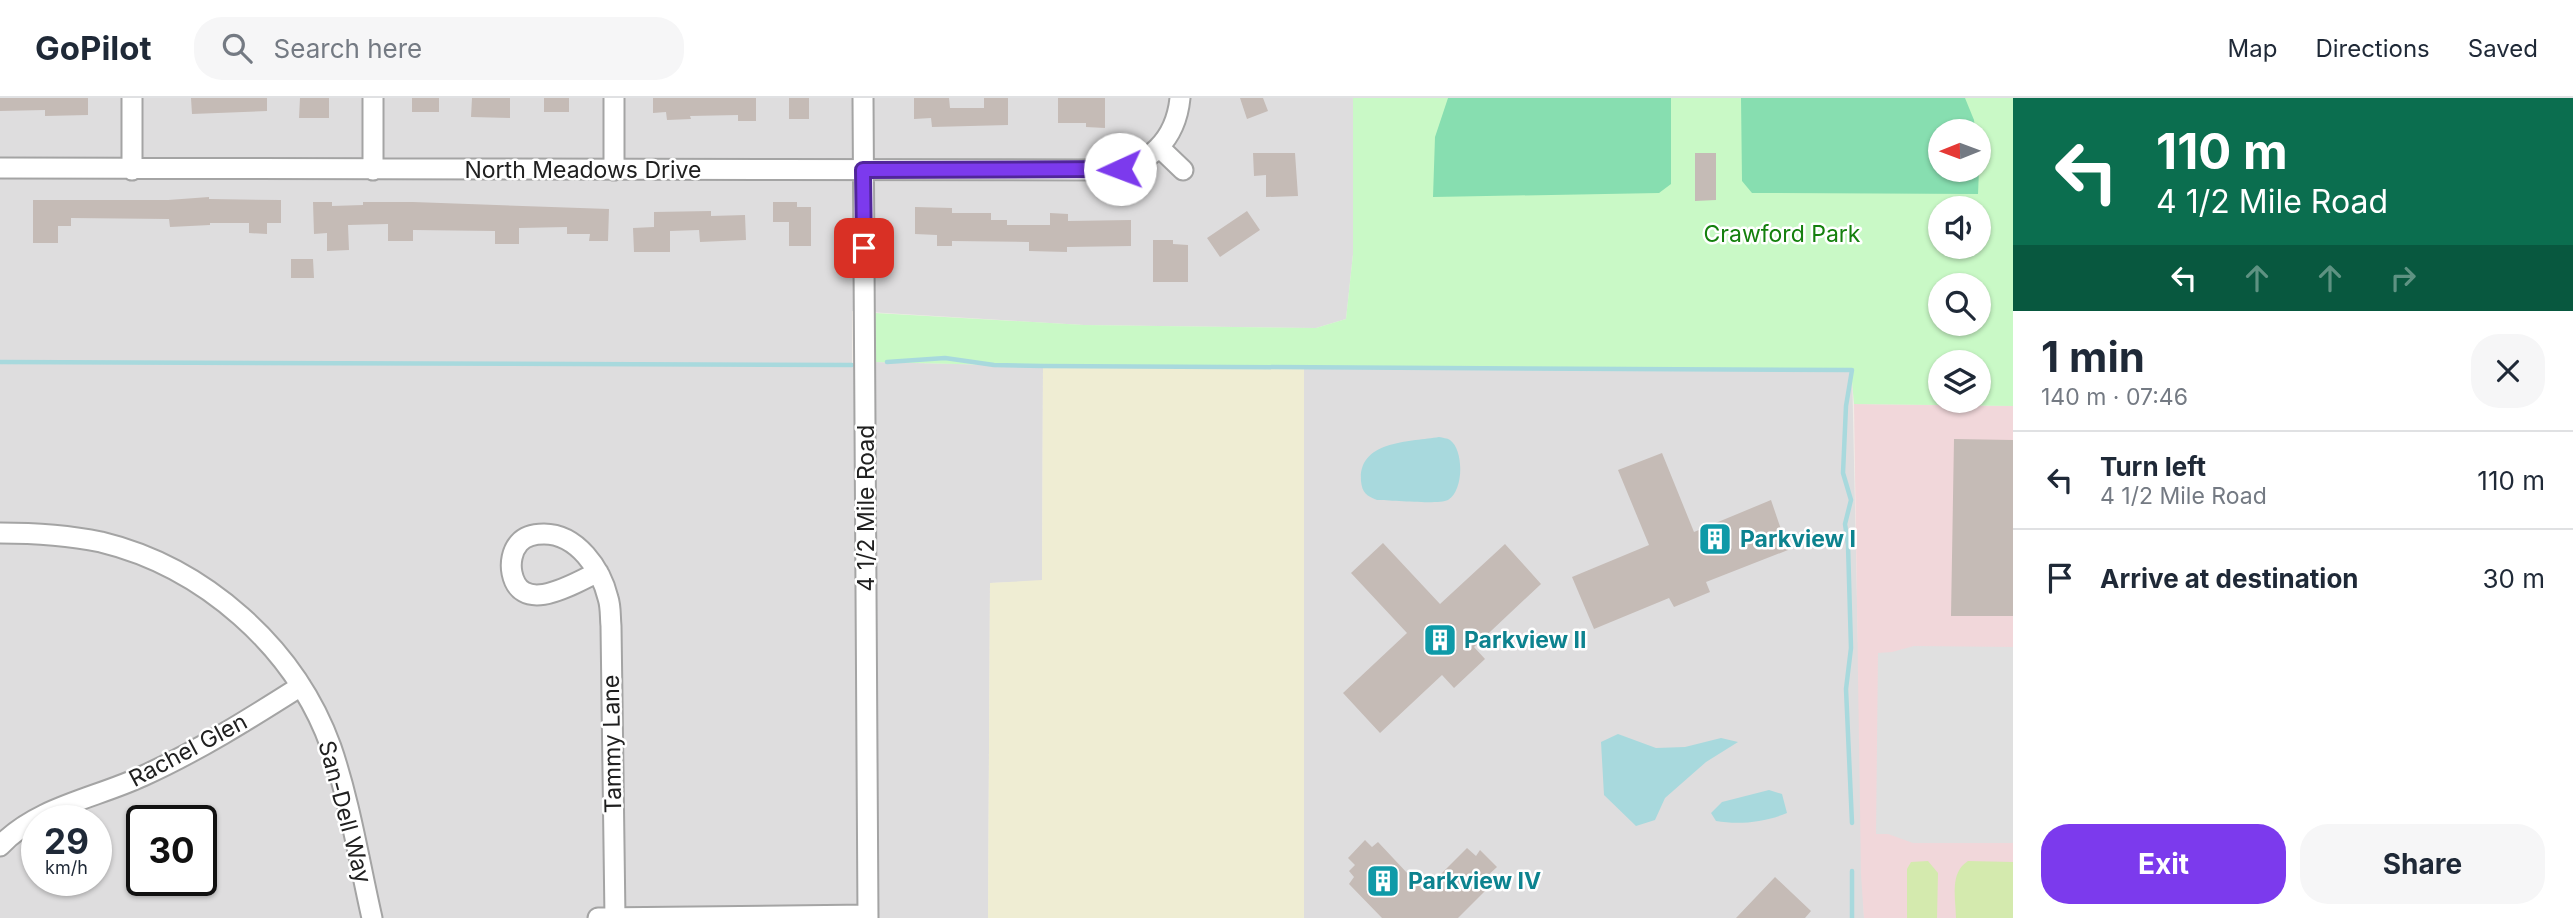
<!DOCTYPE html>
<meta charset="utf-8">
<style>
:root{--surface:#fff;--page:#f6f6f7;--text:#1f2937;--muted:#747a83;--line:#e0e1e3;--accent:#7c3aed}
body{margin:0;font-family:Inter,sans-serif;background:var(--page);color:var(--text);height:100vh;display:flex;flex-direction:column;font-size:26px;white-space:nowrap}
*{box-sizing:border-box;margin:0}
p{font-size:23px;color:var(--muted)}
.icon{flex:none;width:38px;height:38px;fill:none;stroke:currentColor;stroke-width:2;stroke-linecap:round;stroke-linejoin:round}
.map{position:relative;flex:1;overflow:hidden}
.details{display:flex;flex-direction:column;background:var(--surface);width:560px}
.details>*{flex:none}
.guide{background:#0b6e4f;color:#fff;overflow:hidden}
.needle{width:46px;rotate:269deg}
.buttons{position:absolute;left:1928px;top:21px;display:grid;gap:14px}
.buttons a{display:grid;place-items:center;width:63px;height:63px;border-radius:50%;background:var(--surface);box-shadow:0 2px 5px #0004;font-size:35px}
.speed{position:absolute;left:21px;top:707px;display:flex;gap:14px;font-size:35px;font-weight:700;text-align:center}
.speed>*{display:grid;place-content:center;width:91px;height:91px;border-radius:50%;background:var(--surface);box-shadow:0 2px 5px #0004;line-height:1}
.speed small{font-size:18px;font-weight:400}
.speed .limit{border:4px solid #111;border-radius:10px;background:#fff;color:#111}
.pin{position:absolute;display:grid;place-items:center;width:60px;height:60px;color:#fff;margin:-30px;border-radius:14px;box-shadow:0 4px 10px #0006}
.me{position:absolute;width:77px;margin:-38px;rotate:268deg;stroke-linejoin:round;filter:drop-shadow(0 0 5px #0008)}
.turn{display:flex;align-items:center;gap:24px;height:147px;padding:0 28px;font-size:32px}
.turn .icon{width:91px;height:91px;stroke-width:2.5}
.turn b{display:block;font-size:49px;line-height:60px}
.lanes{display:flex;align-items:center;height:66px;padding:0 28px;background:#0003;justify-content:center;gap:35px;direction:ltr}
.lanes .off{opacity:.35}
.round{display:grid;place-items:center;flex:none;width:74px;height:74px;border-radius:28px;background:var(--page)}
.headline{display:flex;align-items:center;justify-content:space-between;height:119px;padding:0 28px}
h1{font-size:42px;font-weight:700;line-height:52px}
.primary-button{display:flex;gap:14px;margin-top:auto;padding:14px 28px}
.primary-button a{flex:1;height:80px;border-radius:28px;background:var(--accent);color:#fff;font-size:28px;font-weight:700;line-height:80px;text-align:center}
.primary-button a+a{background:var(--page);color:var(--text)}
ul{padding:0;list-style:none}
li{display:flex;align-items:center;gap:21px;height:98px;padding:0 28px;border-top:2px solid var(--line)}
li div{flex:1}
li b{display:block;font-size:26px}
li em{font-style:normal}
header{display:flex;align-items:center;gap:42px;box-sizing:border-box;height:98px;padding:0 35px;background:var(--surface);border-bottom:2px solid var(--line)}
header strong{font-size:33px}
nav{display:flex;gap:38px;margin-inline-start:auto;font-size:24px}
.search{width:490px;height:63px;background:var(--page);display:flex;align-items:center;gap:18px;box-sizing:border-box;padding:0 24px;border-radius:28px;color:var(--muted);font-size:26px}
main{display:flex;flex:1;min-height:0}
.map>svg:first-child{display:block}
.residential{fill:#deddde;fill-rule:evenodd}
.commercial{fill:#f1d7da}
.farmland{fill:#efedd3}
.grass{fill:#d4eaae}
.park{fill:#c9f9c6;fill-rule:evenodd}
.pitch{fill:#87deb0}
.parking{fill:#e0e0e0}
.water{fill:#a8d9dd}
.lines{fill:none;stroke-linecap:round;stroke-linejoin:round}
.stream{stroke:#a8d9dd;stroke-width:4.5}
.building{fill:#c5bbb6}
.minor-casing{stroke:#a4a4a4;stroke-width:23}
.minor{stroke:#fff;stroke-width:19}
.route-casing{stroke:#51269a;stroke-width:18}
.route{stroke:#7c3aed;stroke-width:12}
.labels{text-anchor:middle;stroke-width:5;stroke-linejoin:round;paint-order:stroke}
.street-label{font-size:23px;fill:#202020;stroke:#fff}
.park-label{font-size:23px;fill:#14800d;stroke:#fff}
.culture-label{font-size:23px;font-weight:bold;fill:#0d838f;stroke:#fff;text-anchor:start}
</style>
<header>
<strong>GoPilot</strong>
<div class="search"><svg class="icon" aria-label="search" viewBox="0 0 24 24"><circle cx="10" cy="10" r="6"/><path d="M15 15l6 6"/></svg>Search here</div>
<nav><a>Map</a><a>Directions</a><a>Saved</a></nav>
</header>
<main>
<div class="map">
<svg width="2013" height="820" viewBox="0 0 2013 820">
<rect width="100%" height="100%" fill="#f1ece7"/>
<path class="residential" d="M0,0H1353V156L1346,221L1316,230L1084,227L852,213V267L874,264L1043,268L1042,483L990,485L988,820H0ZM37,723H96V782H37ZM142,723H201V782H142Z
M1304,269L1852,272L1864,820H1304Z"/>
<path class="commercial" d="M1854,306L2013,308V820H1864L1861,777Z"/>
<path class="farmland" d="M1043,268L1304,269V820H988L990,485L1042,482Z"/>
<path class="grass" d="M1928,763L1938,775L1937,820H1907V771L1911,764Z
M1968,763L2013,764V820H1956C1956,800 1949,775 1968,763Z"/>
<path class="park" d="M1353,0H2013V308L1854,306L1851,272L1043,268L874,264L875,215L1084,227L1316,230L1346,221L1353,156ZM1941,33H1979V72H1941ZM1941,110H1979V149H1941ZM1941,187H1979V226H1941ZM1941,264H1979V303H1941Z"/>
<path class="pitch" d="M1448,0H1671V86L1659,95L1433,99L1435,39Z
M1741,0H1965L1974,22L1975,33H1941V72H1979L1978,96L1752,95L1742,83Z"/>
<path class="parking" d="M1914,548L2013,549V745H1913L1888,736H1876L1878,555L1892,554Z"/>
<path class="water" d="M1439,339C1443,340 1447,340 1450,342C1464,352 1464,393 1448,402C1438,407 1391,402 1377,402C1367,398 1362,395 1361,383C1358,342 1411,344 1439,339Z
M1618,636L1656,650L1685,649L1721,640L1738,644L1706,664L1665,700L1655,722L1636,728L1604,697L1601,644Z
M1769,692L1782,696L1787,715C1765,724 1740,727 1716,723L1711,715L1722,704Z"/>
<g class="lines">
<path class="stream" d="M0,264L852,267
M887,264L945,260L994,267L1043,268L1852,272L1846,308L1843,375L1851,402L1845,426L1848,447L1851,550L1846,591L1852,725
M1852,773V820"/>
</g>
<path class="building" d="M0,0H88V17L45,18V12L0,13Z
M191,0H267V13L192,16Z
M300,0H329V20H299Z
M412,0H439V14H412Z
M472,0H510V20L471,19Z
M544,0H569V14H544Z
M653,0H756V23H738V17L690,18L691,21L667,22L666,14L653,15Z
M789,0H809V21H789Z
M914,0H949L950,10H984V0H1008V27L932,29L931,20L914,21Z
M1058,0H1105V30L1086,29V25H1058Z
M1240,0H1263L1268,13L1247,21Z
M1253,55H1295L1298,98L1266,99V77L1254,78Z
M1695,55H1716V102L1695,103Z
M209,99V101L281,102V125H267V136L249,135V125H210V127L170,129L169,121L71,120V128H58V145H33V102H168Z
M313,104H332V108L363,107V104H413L609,111L608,143H589L590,136H567V129L519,130V146H495V133L413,132V143H388V126L348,127L349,152L327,153V135L314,136Z
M773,104H797V109H811V148H789V124H773Z
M915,109L952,110V115H991V122H1007V127H1050V115L1068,116V123L1131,122V148L1067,149V154L1029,153V144L952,143V148H937V137L915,136Z
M711,113V118L745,117L746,142L700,144L699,132L670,133V154H634L633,130L654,129V114Z
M1247,113L1260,132L1220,159L1207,140Z
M1153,142H1173V146L1188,147V184H1153Z
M291,161H313L314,180H291Z
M1954,341L2013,342V518H1951Z
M1662,355L1694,434L1771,402L1788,452L1706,484L1710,494L1674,509L1669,500L1594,531L1572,479L1649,447L1618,372Z
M1383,445L1440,506L1505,446L1541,486L1474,549L1485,561L1454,590L1442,577L1380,635L1343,595L1407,535L1351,475Z
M1365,742L1372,749L1378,744L1424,793L1467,750L1476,758L1480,752L1497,769L1485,780L1492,786L1458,820H1382L1349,786L1354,779L1349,773L1355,767L1348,760Z
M1775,779L1811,813L1805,820H1736Z"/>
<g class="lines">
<defs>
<path id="minor" d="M863,0L868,820
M1160,50L1183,72
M0,70L1107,72C1149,69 1176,41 1180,0
M132,72V0
M373,72V0
M614,72V0
M0,435C34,435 67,437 101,444C204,469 295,549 331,649C350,704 359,763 372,820
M598,474C575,485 521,519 512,475C510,465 512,453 519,445C525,438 535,436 544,436C577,436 601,471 608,500C611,509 610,519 611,528L615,820
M0,748C36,709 96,700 143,678C198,653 249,621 301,588
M598,820L868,817"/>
</defs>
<use href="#minor" class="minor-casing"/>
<use href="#minor" class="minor"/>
</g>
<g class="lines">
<defs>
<path id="route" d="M864,150L863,72L1120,71"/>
</defs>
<use href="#route" class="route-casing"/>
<use href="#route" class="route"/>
</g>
<defs>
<symbol id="building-square" viewBox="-11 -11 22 22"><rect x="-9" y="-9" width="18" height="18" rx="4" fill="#0f9aa8" stroke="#fff"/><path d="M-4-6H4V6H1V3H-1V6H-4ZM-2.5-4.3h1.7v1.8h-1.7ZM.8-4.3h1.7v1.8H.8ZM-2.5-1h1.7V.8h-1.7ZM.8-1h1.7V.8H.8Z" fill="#fff"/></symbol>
</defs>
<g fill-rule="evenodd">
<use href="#building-square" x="1696" y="422" width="38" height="38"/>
<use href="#building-square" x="1421" y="523" width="38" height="38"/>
<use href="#building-square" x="1364" y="764" width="38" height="38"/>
</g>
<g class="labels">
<g class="street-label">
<text x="583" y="80">North Meadows Drive</text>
<text transform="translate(866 410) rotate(-90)" y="8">4 1/2 Mile Road</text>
<text transform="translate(612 646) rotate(-91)" y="8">Tammy Lane</text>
<text transform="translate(188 652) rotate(-28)" y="8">Rachel Glen</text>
<text transform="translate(345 714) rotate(75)" y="8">San-Dell Way</text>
</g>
<g class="park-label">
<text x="1782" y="144">Crawford Park</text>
</g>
<g class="culture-label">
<text x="1740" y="449">Parkview I</text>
<text x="1464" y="550">Parkview II</text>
<text x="1408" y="791">Parkview IV</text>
</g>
</g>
</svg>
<div class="buttons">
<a><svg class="needle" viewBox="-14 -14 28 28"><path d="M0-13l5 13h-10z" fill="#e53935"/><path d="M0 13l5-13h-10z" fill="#747a83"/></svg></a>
<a><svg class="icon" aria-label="sound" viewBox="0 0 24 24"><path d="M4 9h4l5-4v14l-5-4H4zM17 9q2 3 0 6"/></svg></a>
<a><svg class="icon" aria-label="search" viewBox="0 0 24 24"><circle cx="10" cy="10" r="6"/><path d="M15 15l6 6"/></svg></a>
<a><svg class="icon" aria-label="layers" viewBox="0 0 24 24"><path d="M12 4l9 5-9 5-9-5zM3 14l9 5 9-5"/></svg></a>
</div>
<div class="speed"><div>29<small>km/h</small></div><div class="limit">30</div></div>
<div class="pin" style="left:864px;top:150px;background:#d93025"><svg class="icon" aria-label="arrive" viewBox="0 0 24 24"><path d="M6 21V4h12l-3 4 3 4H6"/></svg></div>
<svg class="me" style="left:1120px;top:71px" viewBox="-20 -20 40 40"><circle r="19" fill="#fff"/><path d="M0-13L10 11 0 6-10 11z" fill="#7c3aed"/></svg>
</div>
<section class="details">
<div class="guide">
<div class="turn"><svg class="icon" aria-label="left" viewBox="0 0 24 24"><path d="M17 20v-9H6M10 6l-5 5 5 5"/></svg><div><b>110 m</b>4 1/2 Mile Road</div></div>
<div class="lanes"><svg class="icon" aria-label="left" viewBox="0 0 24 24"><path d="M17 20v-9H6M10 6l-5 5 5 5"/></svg><svg class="icon off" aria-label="ahead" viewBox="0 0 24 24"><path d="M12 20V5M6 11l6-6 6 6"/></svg><svg class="icon off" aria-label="ahead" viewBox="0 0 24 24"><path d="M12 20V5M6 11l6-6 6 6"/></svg><svg class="icon off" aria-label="right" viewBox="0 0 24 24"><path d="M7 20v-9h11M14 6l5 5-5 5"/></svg></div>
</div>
<div class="headline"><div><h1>1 min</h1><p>140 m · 07:46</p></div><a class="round"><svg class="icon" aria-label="close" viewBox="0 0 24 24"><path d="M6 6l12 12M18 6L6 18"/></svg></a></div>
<ul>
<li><svg class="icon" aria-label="left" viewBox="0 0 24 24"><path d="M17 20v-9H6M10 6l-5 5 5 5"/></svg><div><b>Turn left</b><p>4 1/2 Mile Road</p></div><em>110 m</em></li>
<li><svg class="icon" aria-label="arrive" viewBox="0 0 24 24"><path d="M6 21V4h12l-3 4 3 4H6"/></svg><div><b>Arrive at destination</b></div><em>30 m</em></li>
</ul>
<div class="primary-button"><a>Exit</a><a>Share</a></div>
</section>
</main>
